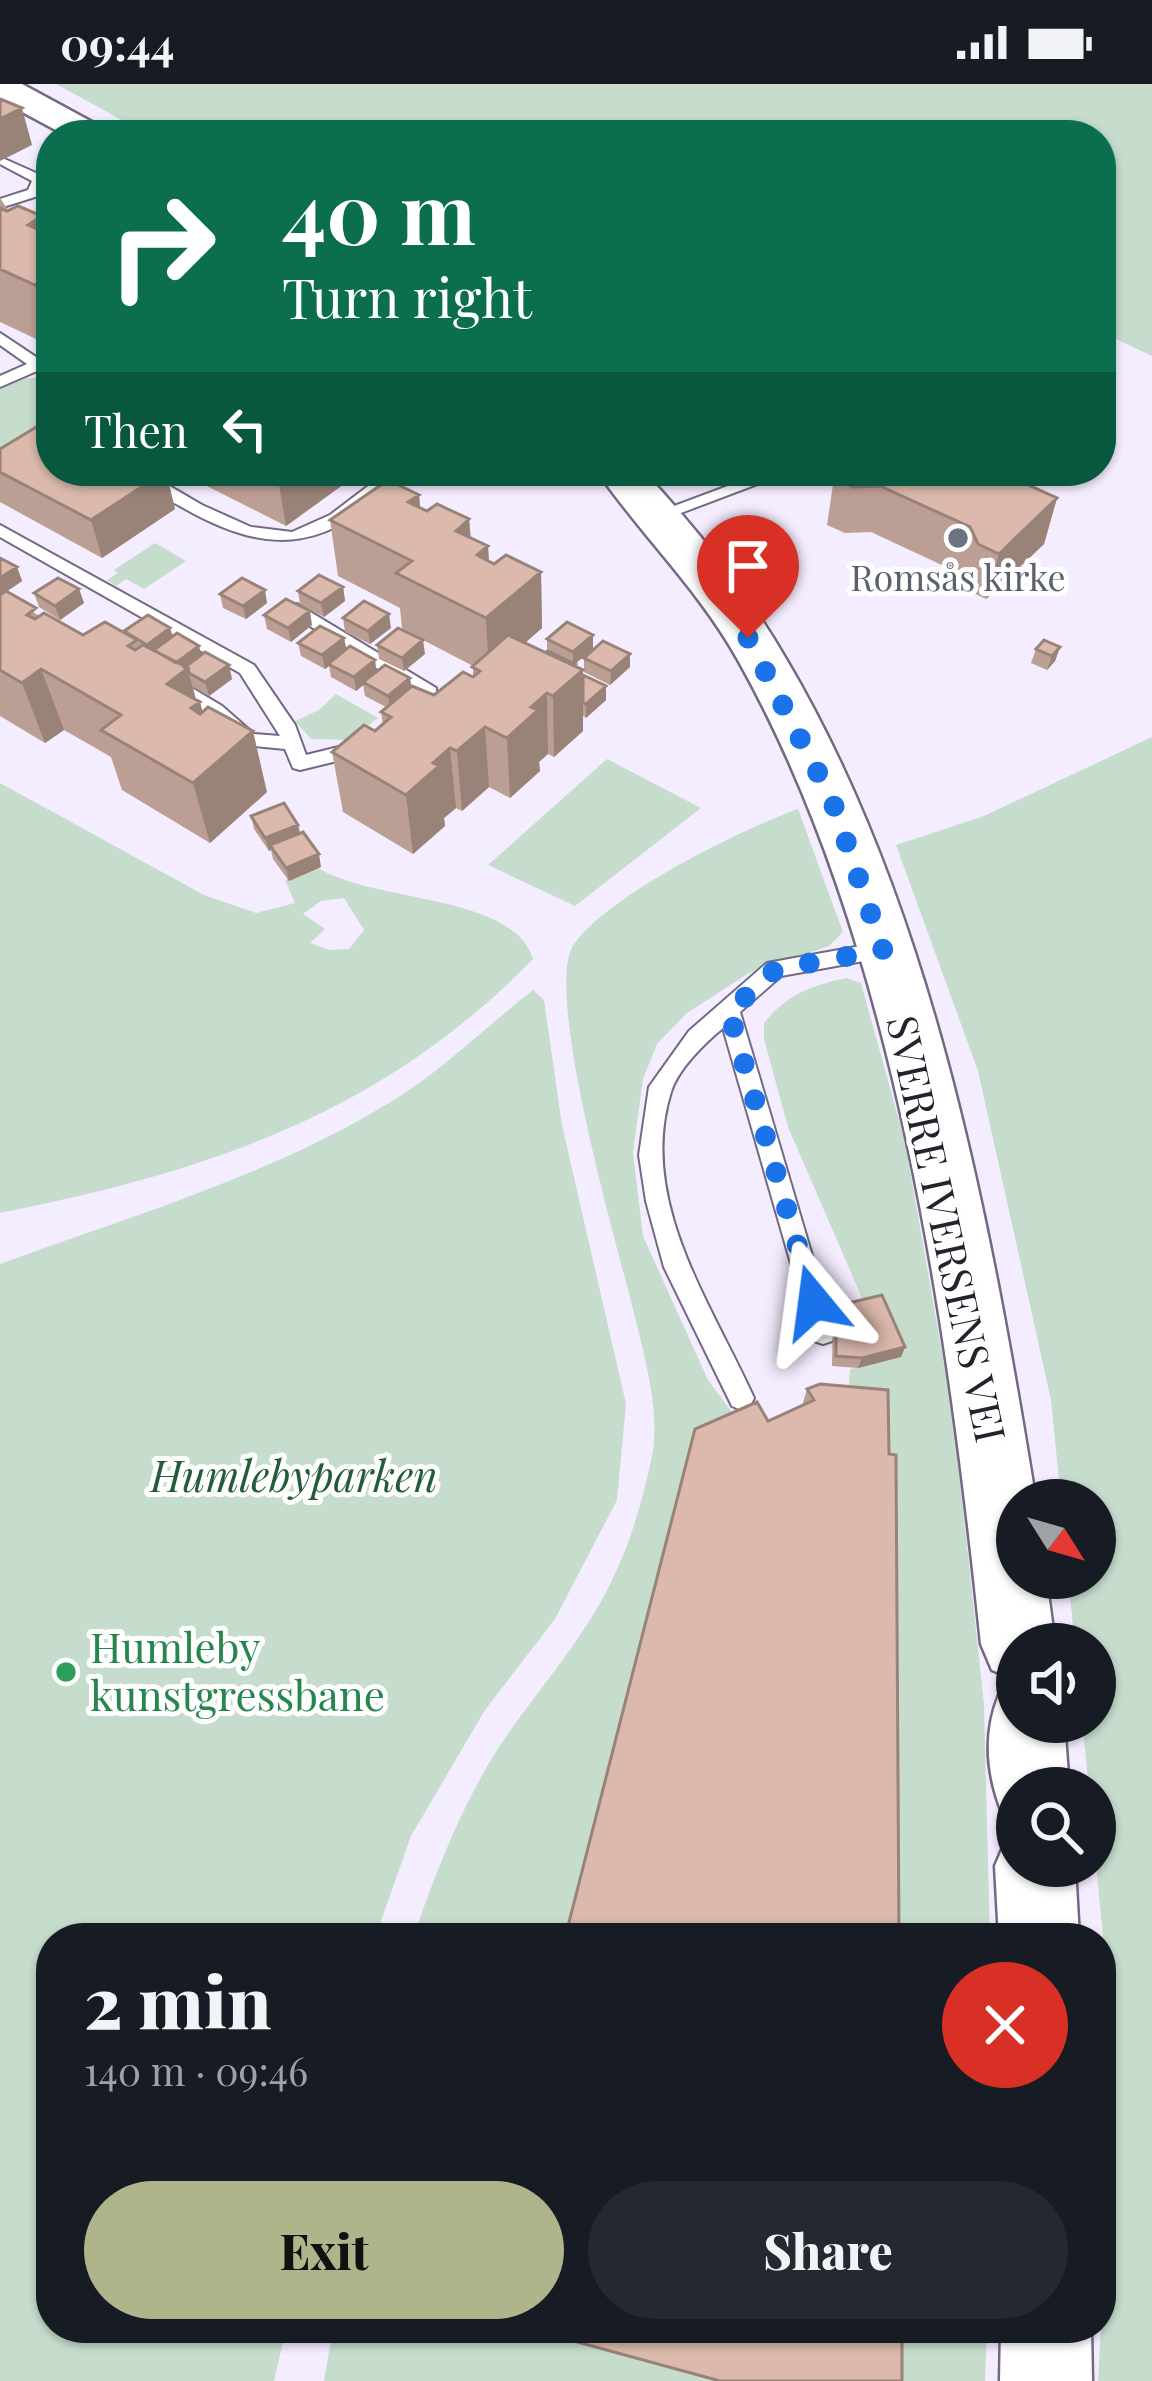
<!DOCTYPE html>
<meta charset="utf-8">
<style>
:root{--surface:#171b24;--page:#242831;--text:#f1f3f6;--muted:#9ea1a6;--accent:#afb48a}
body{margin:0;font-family:"Playfair Display",serif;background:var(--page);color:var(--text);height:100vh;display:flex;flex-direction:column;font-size:45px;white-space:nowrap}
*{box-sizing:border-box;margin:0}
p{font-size:39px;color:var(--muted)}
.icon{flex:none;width:66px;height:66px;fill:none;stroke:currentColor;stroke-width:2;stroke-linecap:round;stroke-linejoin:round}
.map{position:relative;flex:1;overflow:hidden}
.panel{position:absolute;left:36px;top:1839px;width:1080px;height:420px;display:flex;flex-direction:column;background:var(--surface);border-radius:48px;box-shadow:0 3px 9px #0004}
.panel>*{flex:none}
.hud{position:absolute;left:36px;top:36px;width:1080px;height:366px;border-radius:48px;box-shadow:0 3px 9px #0004;background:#0b6e4f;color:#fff;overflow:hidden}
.needle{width:78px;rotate:127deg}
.controls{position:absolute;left:996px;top:1395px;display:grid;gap:24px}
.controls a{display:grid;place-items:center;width:120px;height:120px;border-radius:50%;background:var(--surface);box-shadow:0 3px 9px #0004;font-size:60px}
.pin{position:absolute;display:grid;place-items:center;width:102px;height:102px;color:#fff;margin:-123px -51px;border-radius:50% 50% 50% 0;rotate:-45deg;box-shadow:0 0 12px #0007}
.pin .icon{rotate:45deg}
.me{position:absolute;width:132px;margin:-66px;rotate:344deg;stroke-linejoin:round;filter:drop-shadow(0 0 9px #0008)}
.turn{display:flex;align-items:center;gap:42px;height:252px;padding:0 48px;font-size:54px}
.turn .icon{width:156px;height:156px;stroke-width:2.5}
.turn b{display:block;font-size:84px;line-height:102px}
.then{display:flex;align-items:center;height:114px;padding:0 48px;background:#0003;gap:24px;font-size:45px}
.round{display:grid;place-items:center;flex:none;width:126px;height:126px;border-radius:63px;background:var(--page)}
.summary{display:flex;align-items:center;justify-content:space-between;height:204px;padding:0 48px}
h1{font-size:72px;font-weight:800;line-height:90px}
.cta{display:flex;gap:24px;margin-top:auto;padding:24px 48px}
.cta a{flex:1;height:138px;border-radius:72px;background:var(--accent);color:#111;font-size:48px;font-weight:800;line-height:138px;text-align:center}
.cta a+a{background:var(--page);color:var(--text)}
.status{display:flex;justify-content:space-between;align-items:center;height:84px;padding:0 60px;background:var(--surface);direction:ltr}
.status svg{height:33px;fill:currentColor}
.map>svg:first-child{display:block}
.green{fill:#c6ddcd;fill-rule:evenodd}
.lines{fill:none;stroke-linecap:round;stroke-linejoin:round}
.service-casing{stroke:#746984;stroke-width:4}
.tertiary-casing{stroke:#746984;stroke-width:5}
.service{fill:#fff;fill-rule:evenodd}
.tertiary{fill:#fff;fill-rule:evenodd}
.wall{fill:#bc9f94}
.shaded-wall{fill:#998278}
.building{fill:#dbb9ac;stroke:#998278;stroke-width:3}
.route{stroke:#1a73e8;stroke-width:21;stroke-dasharray:0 37.8}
.worship-dot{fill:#6b7280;stroke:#fefefe;stroke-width:4.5}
.leisure-dot{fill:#2e9e5b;stroke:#fefefe;stroke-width:4.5}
.labels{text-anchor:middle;stroke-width:10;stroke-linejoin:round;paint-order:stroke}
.far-worship-label{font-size:36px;fill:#5b616d;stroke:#fefefe}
.street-label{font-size:42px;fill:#26222d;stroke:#fefefe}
.park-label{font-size:42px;font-style:italic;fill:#225c39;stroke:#fefefe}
.leisure-label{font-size:42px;fill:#27864d;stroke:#fefefe;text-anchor:start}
</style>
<div class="status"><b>09:44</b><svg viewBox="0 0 49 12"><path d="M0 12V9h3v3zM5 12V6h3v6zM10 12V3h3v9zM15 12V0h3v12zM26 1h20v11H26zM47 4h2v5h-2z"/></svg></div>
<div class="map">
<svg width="1152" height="2297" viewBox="0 0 1152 2297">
<rect width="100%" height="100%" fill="#f4edff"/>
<path class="green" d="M56,0H1152V272L1101,248V51H149Z
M26,294H42L51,301C51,355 42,358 0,389V304Z
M155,459L186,477L144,505L126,495L116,502L107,496L118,489L114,486Z
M336,610L378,634L350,656L311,655L295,637L319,626Z
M1152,653V2297H1098L1115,1977L1095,1770V1704H1089L1082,1638H1095V1560H1075L1068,1494H1095V1416H1061L1051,1316L978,987L896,761L984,732Z
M607,675L701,724L575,822L488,781Z
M0,699L204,811L256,829L295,819L285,796L318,784C375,819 514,810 533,875C381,1031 208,1087 0,1129ZM344,814L364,846L349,865L330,866L310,859L325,845L303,830L321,817Z
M798,725L843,848L829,862L749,889L687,929L657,960L643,995L633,1068L643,1152L708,1296L740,1339L571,1854H413C434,1793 456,1736 489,1679C526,1618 580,1563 611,1498C630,1461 642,1418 651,1377C662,1330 644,1271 633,1225C618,1164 542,904 574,860C612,809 738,747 798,725Z
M846,894L861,899L905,1058L953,1331L984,1620L990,1854H877L846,1336L850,1285L859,1283L865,1221L788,1043L764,955V939C787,910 811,902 846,894Z
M533,906L544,916L562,1041L626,1320L617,1416L555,1535L485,1626L411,1752L375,1854H51V2244H286L274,2297H0V1180C135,1130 274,1091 397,1014C446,983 487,942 533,906Z
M333,2244H585L720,2285L718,2297H324Z
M875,2244H987L985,2297H875Z"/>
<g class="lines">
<defs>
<path id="service" d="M0,73L45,93L38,112L0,124V115L28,106L32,97L0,80Z
M0,249L51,283V295L37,287L0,303V292L27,280L0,261Z
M124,387H144L202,421L251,443L292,448L330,431L388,387H407C331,465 275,477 180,422C161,412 140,401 124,387Z
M768,387H792L665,435L650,431Z
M0,441L254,581L295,641L306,671L359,658L369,665L366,670L300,686L293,684L285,665L242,661L161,599L170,593L177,595L222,622L254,650L280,652L240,589L0,453Z
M297,520L436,604V612L412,633H398V623L416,609L291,530L288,526Z
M883,858L891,860L894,866L891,872L781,892L740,928L835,1249L832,1257L823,1260L814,1257L811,1249L723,944C705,959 678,985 671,1008C637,1116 712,1221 754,1314L750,1322L741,1326L732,1322L664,1183L646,1117L639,1071L649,1003L689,947L767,879Z"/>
<path id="tertiary" d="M0,0H22L103,44L109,51H65L0,16Z
M597,387H643C697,445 746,506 786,575C930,818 988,1124 1033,1400L1035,1416H1017V1494H1046L1055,1560H1017V1596L992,1586L981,1560C948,1243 896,857 738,576C699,506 642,452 597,387Z
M1017,1604V1638H1064L1069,1704H1017V1737L1003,1731C987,1692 983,1650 999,1611Z
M1017,1750V1782H1075L1079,1854H999L995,1782L1007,1754Z
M1001,2244H1091L1092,2297H1000Z"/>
</defs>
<use href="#service" class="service-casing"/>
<use href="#tertiary" class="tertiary-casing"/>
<use href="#service" class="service"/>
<use href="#tertiary" class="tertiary"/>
</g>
<path class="wall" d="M0,114L9,127L51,151V262L0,238Z
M0,365L175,425L102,474L0,418Z
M177,387H362L286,442Z
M1034,390L1031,402L1057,414L1044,460L986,515L967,506L959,489L871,448L845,449L827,441L834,394Z
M419,411L420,424L427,427L469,435L471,454L488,462L489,477L541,488L542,544L525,559L546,568L547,567V555L593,551L575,582L583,591L606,602V616L586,634L583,632V647L554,673L548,670L539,678L540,687L510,714L489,703L462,727L456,724L444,734L445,742L413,770L343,728L332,668L375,647L383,641L381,628L386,623L365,612L363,601L356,607L331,593L329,582L325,585L301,572L298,559L344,554L346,565L377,587L410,594L411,603L434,611L473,593V582L402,545L400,524L338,492L330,436Z
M0,474L17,483L22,497L6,508L39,532L83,551L124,549L170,544L173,552L202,570L232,595L209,612L193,603L196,616L200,618L202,628L267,708L210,759L122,706L111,673L64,646L45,659L0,632Z
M343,503L345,517L324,533L300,520L298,507Z
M79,505L84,519L60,536L39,523L34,509Z
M220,510L267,519L246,535L223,524Z
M264,531L312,541L291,558L267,545Z
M343,534L391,544L370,560L345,548Z
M377,561L425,570L404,587L379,575Z
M1060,563L1055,577L1047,586L1031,579L1036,565Z
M584,574L630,583L610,601L584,588Z
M251,732L298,741L300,749L321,783L289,797L273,775L271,766L269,767L254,745Z
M836,1222L905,1263L901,1273L858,1284L832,1282L833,1232Z
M820,1300L899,1854L768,1337L802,1322L807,1305Z"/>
<path class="shaded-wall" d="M22,24L32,61L0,77V35Z
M42,132L48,154L51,153V254L35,201L28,141Z
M166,387L175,425L102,474L91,436Z
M290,387H362L286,442L278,395Z
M419,411L424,467L408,418Z
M1057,414L1044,460L986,515L999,470Z
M469,435L473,491L456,447Z
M488,462L491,519L477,471Z
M17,483L22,497L0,512V494Z
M541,488L542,544L489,590L486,534Z
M343,503L345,517L324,533L321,519Z
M79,505L84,519L60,536L55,522Z
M265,506L267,519L246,535L243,522Z
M310,527L312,541L291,558L288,544Z
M389,530L391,544L370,560L368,547Z
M170,544L174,558L151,574L147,561Z
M593,551V565L575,580V593L583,586V647L554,673L553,612L573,581V568Z
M344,554L347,568L328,580L329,582L325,585L322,571Z
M423,556L425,570L404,587L402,574Z
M199,562L203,576L188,586L197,620L200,618L216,679L167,600L176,579Z
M1060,563L1055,577L1047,586L1052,572Z
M630,570V583L610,601L611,587Z
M375,576L377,590L356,607L354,593Z
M229,581L232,595L209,612L205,598Z
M41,585L64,646L45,659L22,599Z
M410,594L412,608L390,626L388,612Z
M606,602V616L586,634V620Z
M547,609L548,670L539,678L540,687L510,714L507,654L531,623Z
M485,643L489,703L462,727L457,667Z
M253,647L267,708L210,759L193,699Z
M450,664L456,724L444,734L445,742L413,770L406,711L433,679Z
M298,741L301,754L270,761L271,766L269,767L265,754Z
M319,770L321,783L289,797L286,784Z
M905,1263L901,1273L858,1284L862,1274Z"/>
<path class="building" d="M0,15L22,24L0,35Z
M18,122L42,132L28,141L51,151L41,158L51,163V192L35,201L0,185V124L7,127Z
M43,339L51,343V387H166L91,436L0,388V365Z
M261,387H290L278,395Z
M843,387H1032L1034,390L1024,399L1057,414L999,470L978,460L970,443L880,402L853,403L834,394Z
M388,396L419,411L408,418L427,427L437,420L469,435L456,447L488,462L477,471L494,480L506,471L541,488L486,534L396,489L412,477L330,436Z
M0,474L17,483L0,494Z
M319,491L343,503L321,519L298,507Z
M58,494L79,505L55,522L34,509Z
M242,494L265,506L243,522L220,510Z
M6,507L36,524L27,531L35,535L44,529L83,551L105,538L137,556L128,562L135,566L143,561L188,584L167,600L200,618L191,624L200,630L208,623L253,647L193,699L101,646L121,631L41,585L22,599L0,586V511Z
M286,515L310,527L288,544L264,531Z
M364,517L389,530L368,547L343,534Z
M148,531L170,544L147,561L124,547Z
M567,538L593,551L573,568L547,555Z
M320,542L344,554L322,571L298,559Z
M398,544L423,556L402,574L377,561Z
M177,549L199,562L176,579L154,566Z
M508,551L583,586L553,612L547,609L531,623L538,626L507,654L485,643L457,667L450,664L433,679L439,682L406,711L332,668L364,641L375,647L391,633L381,628L412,602L434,611L463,588L473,593L480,587L472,583Z
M1044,556L1060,563L1052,572L1036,565Z
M603,557L630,570L611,587L584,574Z
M350,562L375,576L354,593L328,580Z
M548,567L575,580L573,581L546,568Z
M205,568L229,581L205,598L189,589L188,584L185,583Z
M385,581L410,594L388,612L363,598Z
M583,591L606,602L586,620L583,618Z
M284,719L298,741L265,754L251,732Z
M303,748L319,770L286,784L270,761Z
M882,1211L905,1263L862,1274L836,1272V1222Z
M820,1300L888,1306L889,1370L896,1371L899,1854H565L695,1345L757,1318L768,1337L814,1316L807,1305Z
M526,2244H902V2297H720Z"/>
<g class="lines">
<path class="route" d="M748,554L832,716L883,866L776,885L729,928L814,1218"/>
</g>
<circle class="worship-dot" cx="958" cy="454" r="12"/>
<circle class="leisure-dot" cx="66" cy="1588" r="12"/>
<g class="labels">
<g class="far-worship-label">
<text x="958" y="507">Romsås kirke</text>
</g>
<g class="street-label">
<text transform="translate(946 1145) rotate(78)" y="15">SVERRE IVERSENS VEI</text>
</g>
<g class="park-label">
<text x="294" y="1408">Humlebyparken</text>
</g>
<g class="leisure-label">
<text x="90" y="1579">Humleby<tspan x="90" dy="48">kunstgressbane</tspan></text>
</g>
</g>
</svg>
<div class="controls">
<a><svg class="needle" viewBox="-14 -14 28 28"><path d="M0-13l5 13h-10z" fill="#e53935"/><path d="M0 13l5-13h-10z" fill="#9ea1a6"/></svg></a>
<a><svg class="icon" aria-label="sound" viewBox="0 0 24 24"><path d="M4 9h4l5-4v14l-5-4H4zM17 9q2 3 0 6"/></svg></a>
<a><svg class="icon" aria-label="search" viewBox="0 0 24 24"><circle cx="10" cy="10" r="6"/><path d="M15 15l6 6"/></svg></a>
</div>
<div class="pin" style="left:748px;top:554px;background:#d93025"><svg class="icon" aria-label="arrive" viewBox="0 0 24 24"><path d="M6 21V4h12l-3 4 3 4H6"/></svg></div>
<svg class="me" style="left:814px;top:1218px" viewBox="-20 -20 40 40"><path d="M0-17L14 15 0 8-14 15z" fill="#1a73e8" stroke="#fff" stroke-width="4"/></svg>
<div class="hud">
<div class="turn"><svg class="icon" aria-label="right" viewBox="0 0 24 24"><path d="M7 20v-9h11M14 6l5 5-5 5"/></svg><div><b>40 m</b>Turn right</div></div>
<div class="then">Then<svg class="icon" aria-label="left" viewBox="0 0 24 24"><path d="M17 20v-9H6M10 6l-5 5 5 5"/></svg></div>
</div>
<section class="panel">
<div class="summary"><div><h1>2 min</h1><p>140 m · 09:46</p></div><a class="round" style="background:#d93025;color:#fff"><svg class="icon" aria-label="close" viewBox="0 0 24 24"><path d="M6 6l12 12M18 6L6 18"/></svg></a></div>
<div class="cta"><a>Exit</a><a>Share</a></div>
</section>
</div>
